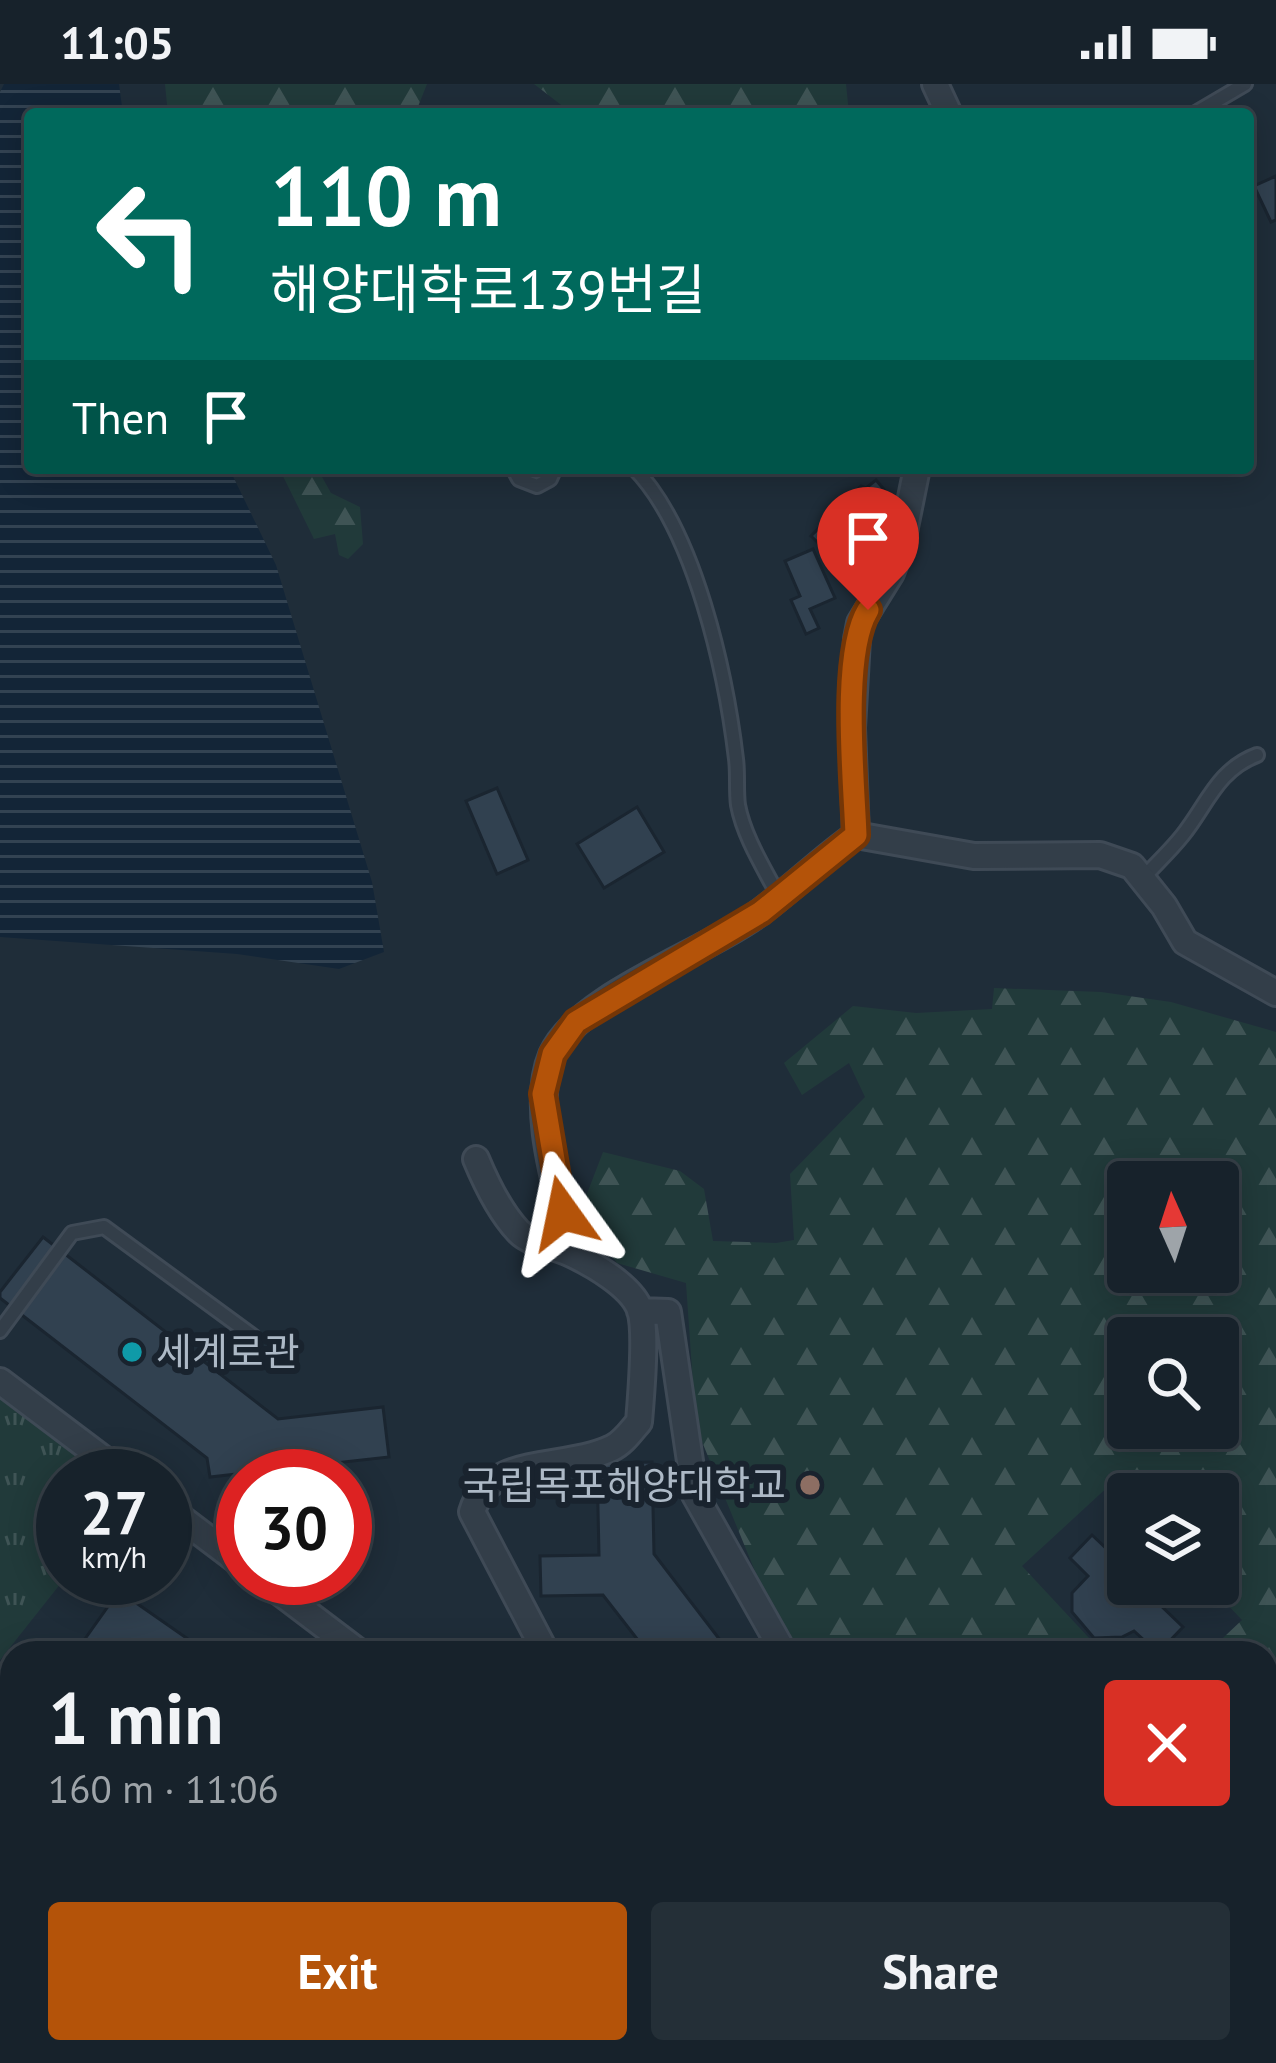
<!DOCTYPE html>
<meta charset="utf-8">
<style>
:root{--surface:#17222b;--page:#242f37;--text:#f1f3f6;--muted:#9ea4a9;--line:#363f47;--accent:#b45309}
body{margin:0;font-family:"PT Sans","Noto Sans KR",sans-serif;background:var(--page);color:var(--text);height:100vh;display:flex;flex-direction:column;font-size:45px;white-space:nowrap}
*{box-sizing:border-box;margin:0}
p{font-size:39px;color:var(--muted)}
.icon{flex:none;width:66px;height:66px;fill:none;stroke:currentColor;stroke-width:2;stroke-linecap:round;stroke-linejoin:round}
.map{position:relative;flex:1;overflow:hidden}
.sheet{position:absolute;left:0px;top:1557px;width:1278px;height:423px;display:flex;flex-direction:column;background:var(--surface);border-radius:36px 36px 0 0;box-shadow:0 6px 30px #0003,0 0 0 3px var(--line)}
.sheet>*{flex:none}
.banner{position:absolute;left:24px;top:24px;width:1230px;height:366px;border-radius:12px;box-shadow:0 6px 30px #0003,0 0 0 3px var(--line);background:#00695c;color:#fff;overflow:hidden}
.needle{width:78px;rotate:357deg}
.controls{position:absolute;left:1107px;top:1077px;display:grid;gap:24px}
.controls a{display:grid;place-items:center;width:132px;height:132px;border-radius:12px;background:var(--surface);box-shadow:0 6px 30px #0003,0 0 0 3px var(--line);font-size:60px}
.speed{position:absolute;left:36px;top:1365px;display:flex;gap:24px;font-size:60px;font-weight:700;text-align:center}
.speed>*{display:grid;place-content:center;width:156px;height:156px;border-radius:50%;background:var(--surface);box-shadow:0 6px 30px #0003,0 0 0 3px var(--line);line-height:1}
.speed small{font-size:30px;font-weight:400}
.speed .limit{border:18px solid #d22;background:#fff;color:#111}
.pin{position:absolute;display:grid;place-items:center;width:102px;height:102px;color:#fff;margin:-123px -51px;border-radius:50% 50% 50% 0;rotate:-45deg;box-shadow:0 0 12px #0007}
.pin .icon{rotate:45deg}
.me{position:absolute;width:132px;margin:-66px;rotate:348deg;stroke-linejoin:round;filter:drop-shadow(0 0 9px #0008)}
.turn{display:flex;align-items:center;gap:42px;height:252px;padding:0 48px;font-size:54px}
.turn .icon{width:156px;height:156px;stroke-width:2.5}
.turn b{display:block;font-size:84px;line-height:102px}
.then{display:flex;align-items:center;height:114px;padding:0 48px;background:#0003;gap:24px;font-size:45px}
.round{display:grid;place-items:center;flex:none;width:126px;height:126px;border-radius:12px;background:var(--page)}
.headline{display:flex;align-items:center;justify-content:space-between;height:204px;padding:0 48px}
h1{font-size:72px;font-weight:700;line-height:90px}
.cta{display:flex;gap:24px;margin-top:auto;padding:24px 48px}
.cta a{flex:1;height:138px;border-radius:12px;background:var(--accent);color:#fff;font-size:48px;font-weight:700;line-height:138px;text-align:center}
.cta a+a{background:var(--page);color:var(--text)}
.status{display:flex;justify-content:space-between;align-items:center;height:84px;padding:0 60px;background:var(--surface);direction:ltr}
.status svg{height:33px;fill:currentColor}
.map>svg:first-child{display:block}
.grass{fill:url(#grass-tufts)}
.forest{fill:url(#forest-firs);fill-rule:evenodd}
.water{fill:url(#water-rules)}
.building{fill:#314150;stroke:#1a2530;stroke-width:3}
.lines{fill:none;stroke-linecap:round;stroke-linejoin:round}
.service-casing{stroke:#3f4a56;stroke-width:18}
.minor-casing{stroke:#3f4a56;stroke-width:30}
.service{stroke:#333e49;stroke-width:12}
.minor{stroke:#333e49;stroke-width:24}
.route-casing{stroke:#753606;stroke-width:30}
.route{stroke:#b45309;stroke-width:21}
.culture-dot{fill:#0f9aa8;stroke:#19232e;stroke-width:4.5}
.education-dot{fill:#8d6e63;stroke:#19232e;stroke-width:4.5}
.labels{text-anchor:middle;stroke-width:12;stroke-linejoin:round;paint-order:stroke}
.poi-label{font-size:39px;fill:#adb9c6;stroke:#19232e;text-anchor:start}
</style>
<div class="status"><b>11:05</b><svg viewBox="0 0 49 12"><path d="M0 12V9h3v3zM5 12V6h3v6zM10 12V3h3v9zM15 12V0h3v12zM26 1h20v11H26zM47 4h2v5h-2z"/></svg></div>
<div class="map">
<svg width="1276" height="1979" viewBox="0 0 1276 1979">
<defs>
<pattern id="grass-tufts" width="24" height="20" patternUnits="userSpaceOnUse" patternTransform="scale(3)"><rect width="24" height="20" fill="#213a3a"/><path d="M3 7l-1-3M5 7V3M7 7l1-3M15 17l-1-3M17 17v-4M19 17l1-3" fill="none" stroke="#3f5455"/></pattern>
<pattern id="forest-firs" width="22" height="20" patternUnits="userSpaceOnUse" patternTransform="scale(3)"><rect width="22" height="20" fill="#213a3a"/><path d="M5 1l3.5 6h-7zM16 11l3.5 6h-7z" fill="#3f5455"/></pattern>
<pattern id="water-rules" width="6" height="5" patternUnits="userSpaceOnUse" patternTransform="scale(3)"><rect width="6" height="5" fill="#132537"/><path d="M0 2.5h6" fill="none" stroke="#334352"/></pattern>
</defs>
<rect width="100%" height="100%" fill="#1f2d39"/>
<path class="grass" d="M0,1315L106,1392H63L65,1494L0,1576Z
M12,1636V1726L0,1717V1652Z
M0,1750L12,1760V1872L0,1863Z
M137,1968H287L301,1979H151Z"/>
<path class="forest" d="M165,0H427L415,30L360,27L339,30H168Z
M534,0H846L849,30H573Z
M279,384H317L331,409L360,423L363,460L348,475L339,471L335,450L314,455Z
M994,904L1101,908L1171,918L1276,948V1979H1075L1074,1968H1266V1569H1207L1242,1536L1208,1500H1218V1410H1128V1415L1112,1399L1022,1482L1103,1569H800L766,1514L696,1343L686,1199L617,1179L580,1128L603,1068L680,1087L704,1105L713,1157L776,1159L794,1156L790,1090L865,1013L849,979L802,1011L784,979L853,922L916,929L992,925ZM1128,1098H1218V1188H1128ZM1128,1254H1218V1344H1128Z"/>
<path class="water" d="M4,0H119L123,30H30V384H229L276,481L372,798L384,868L339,885L237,870L0,853V8Z"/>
<path class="building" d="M1276,92V136L1271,138L1254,102Z
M876,396L897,421L890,451L850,490L811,452L861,402L866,404Z
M813,465L835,514L810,525L819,544L806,550L791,516L800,512L785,477Z
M497,704L528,776L497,790L466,717Z
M637,723L664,768L604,804L577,760Z
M43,1153L278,1335L383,1323L389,1373L210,1393L207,1374L0,1214V1208Z
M652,1378L654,1470L730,1569H648L603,1511L541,1512L540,1472L599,1471L597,1379Z
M1092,1451L1109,1467L1114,1461L1128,1475V1500H1155L1165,1510L1157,1518L1183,1543L1158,1569L1134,1547L1122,1553L1094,1554L1072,1528V1509L1088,1492L1070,1474Z
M119,1507L208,1569H75Z
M365,1968H435L427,1979H356Z
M537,1968H540L555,1979H529Z
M995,1968H1055L1056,1979H996Z"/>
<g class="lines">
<defs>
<path id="service" d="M1194,30L1245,0
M513,384L519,395L537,402L550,395L555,384
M634,384C695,446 726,590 736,675C738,690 736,706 738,721C744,753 764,784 779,813
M1143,794C1156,780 1170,767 1182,752C1207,721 1217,686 1257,671
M0,1247L72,1149L104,1143L254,1253
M350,1979L358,1968
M506,1979L514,1968"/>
<path id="minor" d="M935,0L949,30
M856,751L974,772L1100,771L1132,782L1164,822L1185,858L1276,909
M856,751L852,644L857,555L860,539L891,489L901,463L917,384
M476,1075C486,1099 500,1128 518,1147C530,1160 552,1161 569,1169C591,1179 632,1202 640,1226C647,1247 641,1313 639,1338C631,1347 623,1359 612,1364C564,1387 489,1370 472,1428L546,1569
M572,1170C560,1114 529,1025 552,971C578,911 711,867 763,826C795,802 823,774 856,751
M640,1227L668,1228L695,1411L784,1569
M0,1297L126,1392
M165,1422L243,1481
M261,1494L360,1569
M0,1908L12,1918
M78,1968L92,1979
M669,1968L675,1979
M750,1968L755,1979
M944,1968L946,1979"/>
</defs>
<use href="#service" class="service-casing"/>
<use href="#minor" class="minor-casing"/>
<use href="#service" class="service"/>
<use href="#minor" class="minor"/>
</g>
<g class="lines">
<defs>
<path id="route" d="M563,1129L543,1010L553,970L576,938L761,828L856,751C854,696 841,570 868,526"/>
</defs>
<use href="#route" class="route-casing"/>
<use href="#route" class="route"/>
</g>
<circle class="culture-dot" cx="132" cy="1268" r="12"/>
<circle class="education-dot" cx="810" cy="1401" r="12"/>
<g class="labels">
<g class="poi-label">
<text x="156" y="1282">세계로관</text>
<text x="786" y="1415" text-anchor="end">국립목포해양대학교</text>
</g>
</g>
</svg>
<div class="controls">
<a><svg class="needle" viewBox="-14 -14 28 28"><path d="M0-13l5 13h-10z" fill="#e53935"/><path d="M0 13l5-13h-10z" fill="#9ea4a9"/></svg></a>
<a><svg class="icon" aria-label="search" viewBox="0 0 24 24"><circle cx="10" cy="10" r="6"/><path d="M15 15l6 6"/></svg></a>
<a><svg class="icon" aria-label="layers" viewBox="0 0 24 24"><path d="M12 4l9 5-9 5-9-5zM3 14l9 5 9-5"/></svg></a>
</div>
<div class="speed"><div>27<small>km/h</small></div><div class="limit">30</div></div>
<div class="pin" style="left:868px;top:526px;background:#d93025"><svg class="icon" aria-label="arrive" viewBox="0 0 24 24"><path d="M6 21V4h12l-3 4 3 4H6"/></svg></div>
<svg class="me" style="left:563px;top:1129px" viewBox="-20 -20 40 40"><path d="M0-17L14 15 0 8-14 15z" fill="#b45309" stroke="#fff" stroke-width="4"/></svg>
<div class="banner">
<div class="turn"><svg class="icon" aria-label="left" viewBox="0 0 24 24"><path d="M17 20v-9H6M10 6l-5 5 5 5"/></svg><div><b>110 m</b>해양대학로139번길</div></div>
<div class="then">Then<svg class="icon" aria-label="arrive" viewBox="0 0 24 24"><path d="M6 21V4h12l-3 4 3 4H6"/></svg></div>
</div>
<section class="sheet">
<div class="headline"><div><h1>1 min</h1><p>160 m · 11:06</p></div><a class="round" style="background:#d93025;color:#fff"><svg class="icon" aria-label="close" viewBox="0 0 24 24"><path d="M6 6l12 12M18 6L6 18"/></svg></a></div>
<div class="cta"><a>Exit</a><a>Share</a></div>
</section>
</div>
